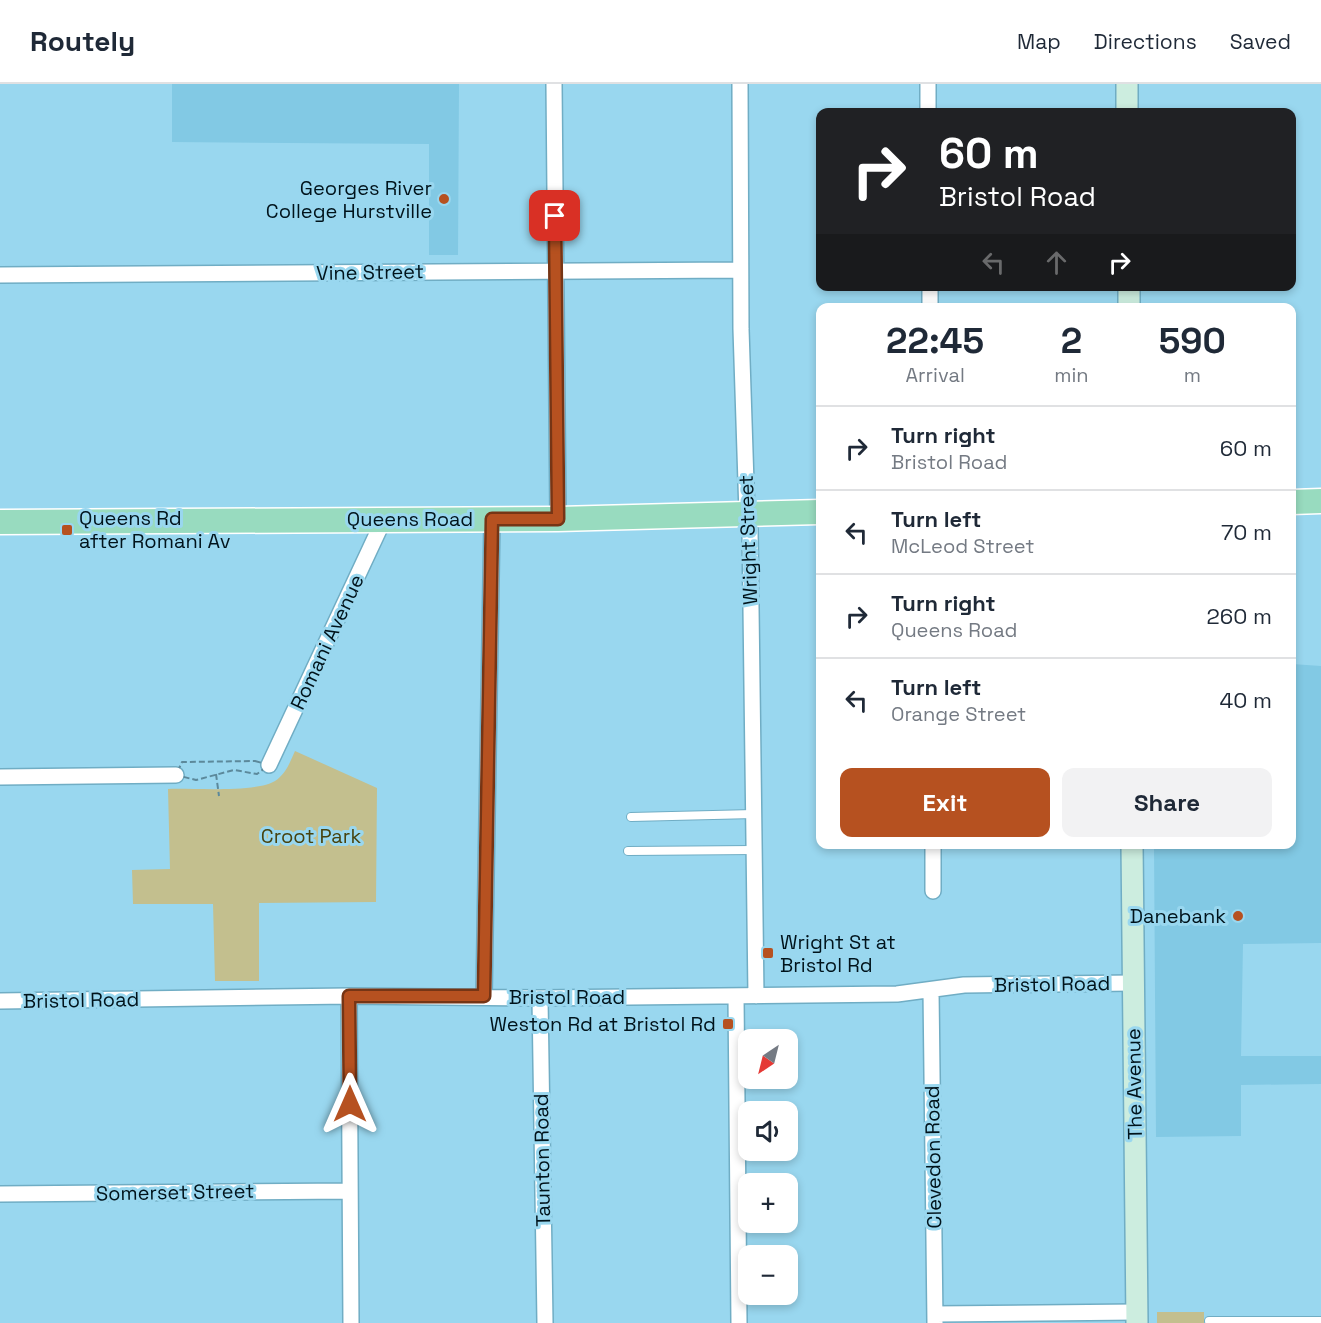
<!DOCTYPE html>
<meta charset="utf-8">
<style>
:root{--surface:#fff;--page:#f2f2f3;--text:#1f2937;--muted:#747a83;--line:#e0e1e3;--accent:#b65120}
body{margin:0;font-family:"Space Grotesk",sans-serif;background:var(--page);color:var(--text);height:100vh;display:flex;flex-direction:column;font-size:22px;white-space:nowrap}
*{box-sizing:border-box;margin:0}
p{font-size:20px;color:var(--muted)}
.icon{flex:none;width:33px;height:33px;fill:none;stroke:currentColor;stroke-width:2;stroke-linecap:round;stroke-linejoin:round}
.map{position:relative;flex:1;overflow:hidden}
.drawer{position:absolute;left:816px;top:219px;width:480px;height:546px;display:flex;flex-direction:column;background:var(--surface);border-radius:12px;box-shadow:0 3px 9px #0003}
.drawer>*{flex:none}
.hud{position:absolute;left:816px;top:24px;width:480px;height:183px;border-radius:12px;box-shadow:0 3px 9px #0003;background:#202124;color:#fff;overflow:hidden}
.needle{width:39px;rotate:215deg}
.tools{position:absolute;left:738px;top:945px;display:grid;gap:12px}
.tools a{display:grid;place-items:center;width:60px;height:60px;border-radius:12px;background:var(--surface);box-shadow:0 3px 9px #0003;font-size:30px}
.pin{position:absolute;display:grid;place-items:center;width:51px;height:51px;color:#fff;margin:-26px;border-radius:12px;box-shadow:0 3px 9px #0006}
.me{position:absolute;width:66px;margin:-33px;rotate:0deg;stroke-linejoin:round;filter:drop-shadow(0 0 4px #0008)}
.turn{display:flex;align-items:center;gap:21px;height:126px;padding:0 24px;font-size:27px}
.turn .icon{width:78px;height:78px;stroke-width:2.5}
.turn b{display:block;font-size:42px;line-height:51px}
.lanes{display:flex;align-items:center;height:57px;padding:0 24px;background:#0003;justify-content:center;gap:30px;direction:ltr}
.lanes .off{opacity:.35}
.eta{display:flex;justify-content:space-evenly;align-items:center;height:102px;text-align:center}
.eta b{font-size:36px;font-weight:700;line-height:42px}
.primary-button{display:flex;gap:12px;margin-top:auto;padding:12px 24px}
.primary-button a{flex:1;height:69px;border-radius:12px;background:var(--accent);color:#fff;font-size:24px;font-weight:700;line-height:69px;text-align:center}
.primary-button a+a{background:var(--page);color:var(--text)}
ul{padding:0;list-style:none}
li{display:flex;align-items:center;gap:18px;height:84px;padding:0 24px;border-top:2px solid var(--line)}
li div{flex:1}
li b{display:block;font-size:22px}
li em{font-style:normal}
header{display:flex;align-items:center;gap:36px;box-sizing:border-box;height:84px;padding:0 30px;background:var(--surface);border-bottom:2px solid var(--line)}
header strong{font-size:28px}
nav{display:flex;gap:33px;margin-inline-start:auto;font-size:21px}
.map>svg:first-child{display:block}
.built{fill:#82c9e4}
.green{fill:#c3bf8e}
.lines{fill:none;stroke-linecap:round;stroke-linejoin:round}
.lane-casing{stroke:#70adc4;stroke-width:10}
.street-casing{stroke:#70adc4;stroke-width:18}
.secondary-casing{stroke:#70adc4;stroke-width:24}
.primary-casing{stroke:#fff;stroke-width:27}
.path{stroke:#5c899b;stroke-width:2;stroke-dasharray:6 3;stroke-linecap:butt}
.lane{stroke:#fff;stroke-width:8}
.street{stroke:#fff;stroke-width:15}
.secondary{stroke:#cceddf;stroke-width:21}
.primary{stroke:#98dbbf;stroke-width:24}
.route-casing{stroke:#763515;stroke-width:15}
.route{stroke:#b65120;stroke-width:10}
.poi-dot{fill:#b65120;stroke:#99d7ef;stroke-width:2}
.labels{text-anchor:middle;stroke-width:6;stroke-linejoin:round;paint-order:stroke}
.poi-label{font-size:20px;fill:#00131b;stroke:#99d7ef;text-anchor:end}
.street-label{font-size:20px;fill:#00131b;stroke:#99d7ef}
.park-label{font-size:20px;fill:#47420e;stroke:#99d7ef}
</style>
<header>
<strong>Routely</strong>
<nav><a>Map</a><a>Directions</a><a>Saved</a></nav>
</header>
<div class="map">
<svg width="1321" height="1239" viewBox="0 0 1321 1239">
<rect width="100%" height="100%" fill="#99d7ef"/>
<path class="built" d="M172,0H459L458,171H429V60L172,58Z
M1292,580L1321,582V859L1243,860L1241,972H1321V1000L1241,1001V1052L1156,1053L1154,761L1292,760Z"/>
<path class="green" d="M295,667L377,704L376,818L259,819V897H215L213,820H133L132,786L170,785L168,705C193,704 255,709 275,697C286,690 290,678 295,667Z
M1157,1228H1204V1239H1157Z"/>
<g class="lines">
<defs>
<path id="lane" d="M631,733L754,730
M628,767L754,766
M1209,1237H1321"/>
<path id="street" d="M554,0L558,435
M740,0L741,245L747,430L750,446L756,912
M928,0V28
M0,191L740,186
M930,202V224
M269,681L384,435
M0,693L176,691
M933,760V807
M931,906L935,1239
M349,912L351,1239
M484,912L492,435
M736,912L739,1239
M540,914L545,1239
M0,917L349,912L540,914L897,910L964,901L1132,899
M0,1110L350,1107
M935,1230L1137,1228"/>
<path id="secondary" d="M1127,0V28
M1129,202V224
M1132,760L1137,1239"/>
<path id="primary" d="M1292,418L1321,417
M0,438L558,435L820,428"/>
</defs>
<use href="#lane" class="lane-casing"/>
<use href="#street" class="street-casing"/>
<use href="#secondary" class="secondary-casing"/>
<use href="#primary" class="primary-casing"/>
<path class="path" d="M255,677L269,681L257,690L234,686L196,696L176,691L182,678Z
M216,690L219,712"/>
<use href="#lane" class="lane"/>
<use href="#street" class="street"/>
<use href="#secondary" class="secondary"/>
<use href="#primary" class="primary"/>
</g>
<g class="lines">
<defs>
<path id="route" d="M350,1020L349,912H484L492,435H558L555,132"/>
</defs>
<use href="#route" class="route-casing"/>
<use href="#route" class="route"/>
</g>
<g class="poi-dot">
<circle cx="444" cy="115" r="6"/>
<rect x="61" y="440" width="12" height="12" rx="3"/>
<circle cx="1238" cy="832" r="6"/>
<rect x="762" y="863" width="12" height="12" rx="3"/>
<rect x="722" y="934" width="12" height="12" rx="3"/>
</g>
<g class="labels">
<g class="poi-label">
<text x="432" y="111">Georges River<tspan x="432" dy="23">College Hurstville</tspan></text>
<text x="79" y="441" text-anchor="start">Queens Rd<tspan x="79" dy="23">after Romani Av</tspan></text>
<text x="1226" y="839">Danebank</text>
<text x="780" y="865" text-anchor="start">Wright St at<tspan x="780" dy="23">Bristol Rd</tspan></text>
<text x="716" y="947">Weston Rd at Bristol Rd</text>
</g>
<g class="street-label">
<text transform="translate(370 188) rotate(-1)" y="7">Vine Street</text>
<text x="410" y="442">Queens Road</text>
<text transform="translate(748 456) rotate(-92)" y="7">Wright Street</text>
<text transform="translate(327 558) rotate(-65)" y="7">Romani Avenue</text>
<text transform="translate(1052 900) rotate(-1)" y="7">Bristol Road</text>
<text x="567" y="920">Bristol Road</text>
<text transform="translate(81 916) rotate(-1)" y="7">Bristol Road</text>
<text transform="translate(1134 1000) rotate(-91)" y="7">The Avenue</text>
<text transform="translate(933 1073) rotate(-91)" y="7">Clevedon Road</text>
<text transform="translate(542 1076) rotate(-91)" y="7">Taunton Road</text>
<text transform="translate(175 1108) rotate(-1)" y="7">Somerset Street</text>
</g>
<g class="park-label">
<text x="311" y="759">Croot Park</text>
</g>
</g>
</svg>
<div class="tools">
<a><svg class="needle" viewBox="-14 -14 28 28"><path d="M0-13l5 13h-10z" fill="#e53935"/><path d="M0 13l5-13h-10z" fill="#747a83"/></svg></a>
<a><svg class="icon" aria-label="sound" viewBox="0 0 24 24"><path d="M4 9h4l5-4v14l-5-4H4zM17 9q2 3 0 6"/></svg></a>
<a>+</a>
<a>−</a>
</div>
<div class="pin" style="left:555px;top:132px;background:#d93025"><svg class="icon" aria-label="arrive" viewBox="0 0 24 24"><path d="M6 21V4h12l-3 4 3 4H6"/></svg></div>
<svg class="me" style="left:350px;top:1020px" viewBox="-20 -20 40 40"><path d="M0-17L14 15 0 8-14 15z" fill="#b65120" stroke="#fff" stroke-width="4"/></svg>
<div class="hud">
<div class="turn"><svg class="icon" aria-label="right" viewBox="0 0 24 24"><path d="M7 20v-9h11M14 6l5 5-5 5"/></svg><div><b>60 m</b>Bristol Road</div></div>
<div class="lanes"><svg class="icon off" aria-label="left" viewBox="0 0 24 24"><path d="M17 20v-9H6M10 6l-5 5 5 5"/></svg><svg class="icon off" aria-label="ahead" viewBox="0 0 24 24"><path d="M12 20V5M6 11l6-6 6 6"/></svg><svg class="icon" aria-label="right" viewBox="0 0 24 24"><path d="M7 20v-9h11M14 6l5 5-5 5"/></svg></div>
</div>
<section class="drawer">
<div class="eta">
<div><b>22:45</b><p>Arrival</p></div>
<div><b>2</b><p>min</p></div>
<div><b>590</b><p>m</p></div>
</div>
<ul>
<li><svg class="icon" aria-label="right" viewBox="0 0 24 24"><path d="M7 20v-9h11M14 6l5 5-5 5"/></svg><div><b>Turn right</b><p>Bristol Road</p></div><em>60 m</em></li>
<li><svg class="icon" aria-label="left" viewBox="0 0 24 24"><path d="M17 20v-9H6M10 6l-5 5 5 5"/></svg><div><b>Turn left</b><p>McLeod Street</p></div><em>70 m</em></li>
<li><svg class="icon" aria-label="right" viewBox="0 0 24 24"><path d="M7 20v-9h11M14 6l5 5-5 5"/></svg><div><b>Turn right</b><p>Queens Road</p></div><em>260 m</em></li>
<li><svg class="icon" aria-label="left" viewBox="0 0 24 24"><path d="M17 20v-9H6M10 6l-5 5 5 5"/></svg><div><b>Turn left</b><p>Orange Street</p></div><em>40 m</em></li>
</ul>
<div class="primary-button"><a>Exit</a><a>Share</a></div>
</section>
</div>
